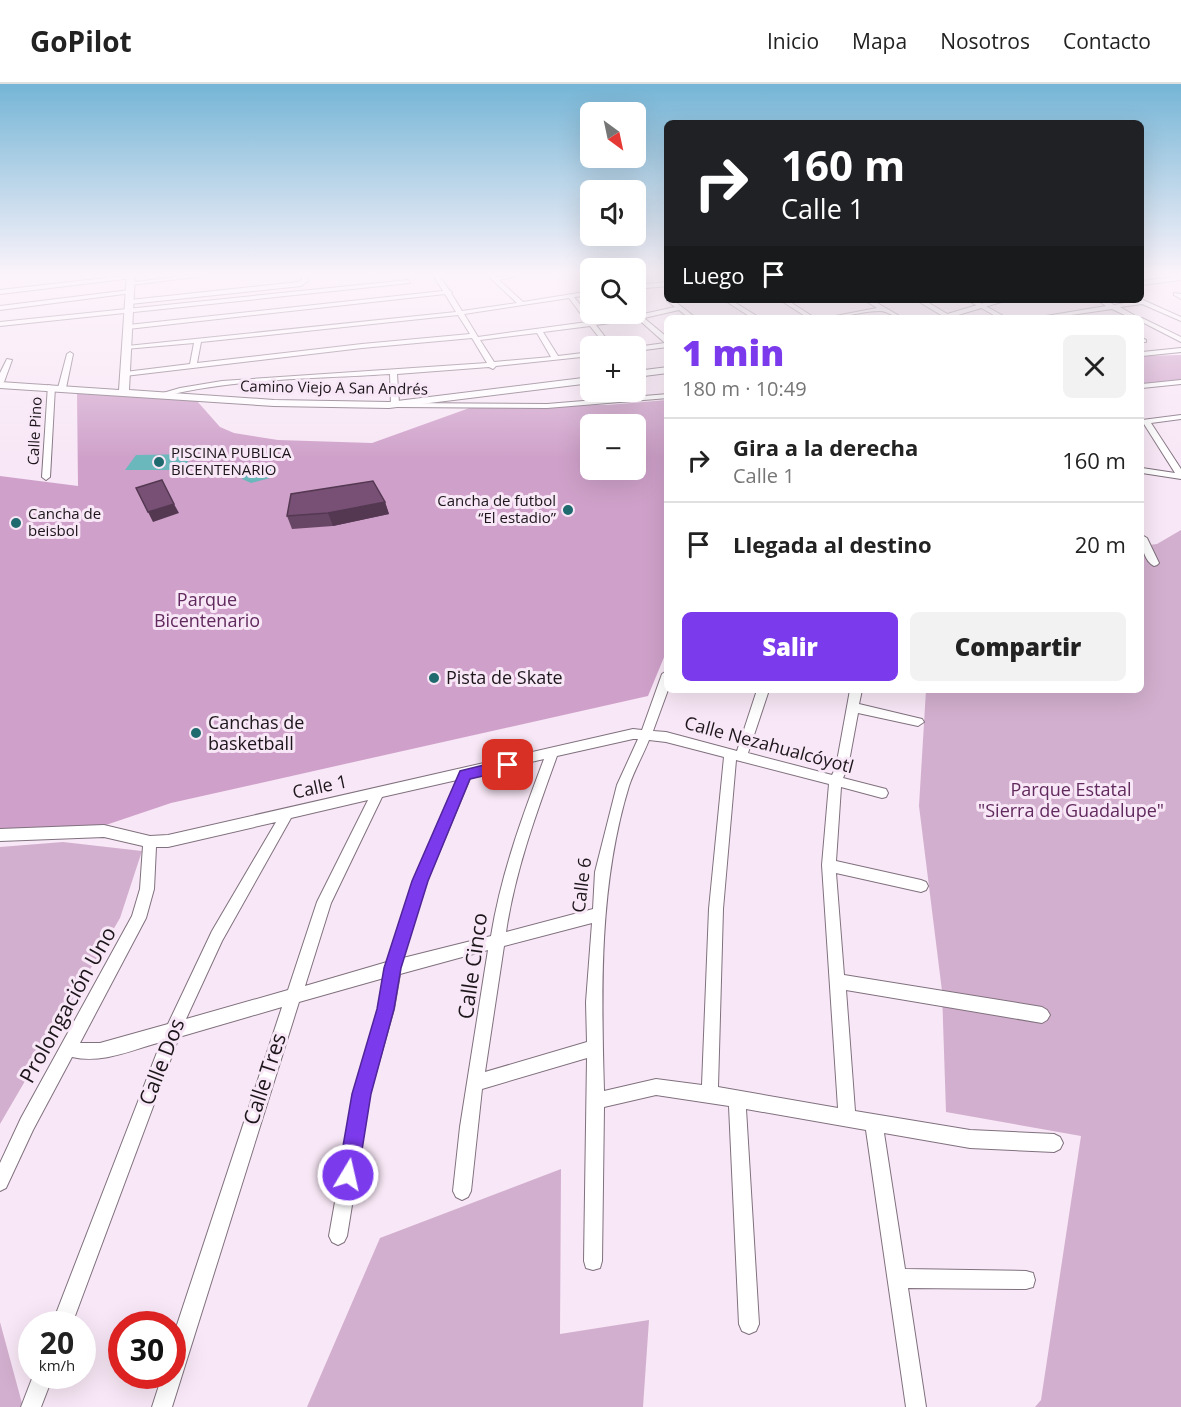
<!DOCTYPE html>
<html lang="es">
<meta charset="utf-8">
<style>
:root{--surface:#fff;--page:#f2f2f2;--text:#222;--muted:#767676;--line:#e0e0e0;--accent:#7c3aed}
body{margin:0;font-family:"Open Sans",sans-serif;background:var(--page);color:var(--text);height:100vh;display:flex;flex-direction:column;font-size:22px;white-space:nowrap}
*{box-sizing:border-box;margin:0}
p{font-size:20px;color:var(--muted)}
.icon{flex:none;width:33px;height:33px;fill:none;stroke:currentColor;stroke-width:2;stroke-linecap:round;stroke-linejoin:round}
.map{position:relative;flex:1;overflow:hidden}
.sheet{position:absolute;left:664px;top:231px;width:480px;height:378px;display:flex;flex-direction:column;background:var(--surface);border-radius:9px;box-shadow:0 6px 24px #0002}
.sheet>*{flex:none}
.top-card{position:absolute;left:664px;top:36px;width:480px;height:183px;border-radius:9px;box-shadow:0 6px 24px #0002;background:#202124;color:#fff;overflow:hidden}
.needle{width:39px;rotate:147deg}
.tools{position:absolute;left:580px;top:18px;display:grid;gap:12px}
.tools a{display:grid;place-items:center;width:66px;height:66px;border-radius:9px;background:var(--surface);box-shadow:0 6px 24px #0002;font-size:30px}
.speed{position:absolute;left:18px;top:1227px;display:flex;gap:12px;font-size:30px;font-weight:700;text-align:center}
.speed>*{display:grid;place-content:center;width:78px;height:78px;border-radius:50%;background:var(--surface);box-shadow:0 6px 24px #0002;line-height:1}
.speed small{font-size:15px;font-weight:400}
.speed .limit{border:9px solid #d22;background:#fff;color:#111}
.pin{position:absolute;display:grid;place-items:center;width:51px;height:51px;color:#fff;margin:-26px;border-radius:12px;box-shadow:0 3px 9px #0006}
.me{position:absolute;width:66px;margin:-33px;rotate:9deg;stroke-linejoin:round;filter:drop-shadow(0 0 4px #0008)}
.turn{display:flex;align-items:center;gap:21px;height:126px;padding:0 18px;font-size:27px}
.turn .icon{width:78px;height:78px;stroke-width:2.5}
.turn b{display:block;font-size:42px;line-height:51px}
.then{display:flex;align-items:center;height:57px;padding:0 18px;background:#0003;gap:12px;font-size:22px}
.round{display:grid;place-items:center;flex:none;width:63px;height:63px;border-radius:9px;background:var(--page)}
.summary{display:flex;align-items:center;justify-content:space-between;height:102px;padding:0 18px}
h1{font-size:36px;font-weight:800;line-height:45px;color:var(--accent)}
.cta{display:flex;gap:12px;margin-top:auto;padding:12px 18px}
.cta a{flex:1;height:69px;border-radius:9px;background:var(--accent);color:#fff;font-size:24px;font-weight:800;line-height:69px;text-align:center}
.cta a+a{background:var(--page);color:var(--text)}
ul{padding:0;list-style:none}
li{display:flex;align-items:center;gap:18px;height:84px;padding:0 18px;border-top:2px solid var(--line)}
li div{flex:1}
li b{display:block;font-size:22px}
li em{font-style:normal}
header{display:flex;align-items:center;gap:36px;box-sizing:border-box;height:84px;padding:0 30px;background:var(--surface);border-bottom:2px solid var(--line)}
header strong{font-size:28px}
nav{display:flex;gap:33px;margin-inline-start:auto;font-size:21px}
.map>svg:first-child{display:block}
.green{fill:#d2afce}
.forest{fill:#cfa1ca;fill-rule:evenodd}
.water{fill:#6ab7bc}
.lines{fill:none;stroke-linecap:round;stroke-linejoin:round}
.minor-casing{stroke:#80717e;stroke-width:2}
.tertiary-casing{stroke:#80717e;stroke-width:2}
.minor{fill:#fff;fill-rule:evenodd}
.tertiary{fill:#fff;fill-rule:evenodd}
.wall{fill:#674565}
.shaded-wall{fill:#543852}
.building{fill:#785075;stroke:#543852;stroke-width:1.5}
.route{fill:#7c3aed;stroke:#51269a;stroke-width:1.5}
.poi-dot{fill:#1e6a6f;stroke:#f8e7f6;stroke-width:2}
.labels{text-anchor:middle;stroke-width:6;stroke-linejoin:round;paint-order:stroke}
.far-street-label{font-size:15px;fill:#1c161b;stroke:#f8e7f6}
.far-poi-label{font-size:15px;fill:#1c161b;stroke:#f8e7f6;text-anchor:start}
.park-label{font-size:18px;fill:#612a5e;stroke:#f8e7f6}
.poi-label{font-size:18px;fill:#1c161b;stroke:#f8e7f6;text-anchor:start}
.street-label{font-size:18px;fill:#1c161b;stroke:#f8e7f6}
.near-street-label{font-size:21px;fill:#1c161b;stroke:#f8e7f6}
</style>
<header>
<strong>GoPilot</strong>
<nav><a>Inicio</a><a>Mapa</a><a>Nosotros</a><a>Contacto</a></nav>
</header>
<div class="map">
<svg width="1181" height="1323" viewBox="0 0 1181 1323">
<rect width="100%" height="100%" fill="#f8e7f6"/>
<path class="green" d="M1181,446V1323H1035L1041,1316L1081,1052L946,1028L942,907L919,722L926,606H1142V462L1157,460Z
M63,758L142,767L120,834L0,1040V763Z
M561,1085L560,1250L649,1236L643,1323H307L380,1154Z
M0,1238L23,1323H0Z"/>
<path class="forest" d="M1181,271V296L1142,300V272Z
M77,309L197,317L220,343L234,349L278,356L372,359L475,322L608,321L667,316V566L648,612L171,719L97,744L0,746V392L78,402ZM591,340H636V386H591Z"/>
<path class="water" d="M192,370L183,386H125L136,371Z
M261,382L273,386L270,394L251,399L242,395L246,386Z"/>
<g class="lines">
<defs>
<path id="minor" d="M205,189H226L131,201L128,199Z
M301,189H307L308,197L301,202L130,220L127,218L130,216L299,198L302,196Z
M368,189H374V190L371,192Z
M432,189H438L449,206L452,208L451,209L462,227L517,219L485,189H492L496,193L531,189L499,196L523,218L591,207V211L574,213L593,237L639,231L675,223L667,217L668,215L673,216L696,234H689L679,226L644,234L668,254V263L636,267V263L665,259L638,235L596,241L612,262H606L590,242L543,248L558,272L591,268V272L496,282L493,285L489,283L397,290L399,319L547,320L668,310V314L547,324L395,323L391,321L390,290C313,295 235,294 160,313L156,311L180,304L222,297L487,279L472,254L362,264L125,292L121,290L125,288L190,280L194,259L125,265L124,264L127,262L456,228L445,210L128,245L125,243L128,241L443,207ZM569,214L587,238L478,253L464,230ZM458,231L470,250L362,260L197,279L201,258ZM537,249L551,273L494,278L480,256Z
M1173,189H1181V193Z
M131,191L133,194L0,210V206Z
M408,196L410,199L0,242V238Z
M668,198V202L636,205V201Z
M130,206L132,209L0,226V222Z
M1174,209L1181,210V215L1174,211Z
M724,216H731L760,234H752Z
M780,216H787L815,234H808Z
M864,216H872L903,234C894,234 888,227 880,227C862,227 843,234 825,234L877,224Z
M916,216H924L954,234H946Z
M967,216H975L1007,234H999Z
M1097,216H1105L1114,221L1143,216L1181,233V237L1142,220L1120,223L1139,234H1131L1112,225L1050,234H1034L1106,222Z
M1142,234L1181,253V258L1142,238Z
M1142,254L1146,256V258H1142Z
M1181,264V268L1142,272V268Z
M70,268L73,270L66,304L62,306L58,304L67,270Z
M7,275L12,276L4,298L0,300V289Z
M1181,296V300L1142,304V300Z
M48,301L55,303L50,393L46,396L42,393Z
M1181,331V335L1151,339L1181,385V395L1142,389V384L1175,389L1144,340H1142V336Z
M1142,451L1147,454L1159,479L1157,481L1154,482C1144,477 1141,461 1142,451Z
M668,586V606L653,647L666,648L737,667L757,606H769L748,669L832,691L836,683L850,606H862L859,620L922,635L924,638L918,642L858,629L848,683L843,694L882,704L886,705L888,709L886,713L882,714L841,703L836,777L921,796L926,798L928,802L926,806L921,808L836,789L844,891L1042,923L1047,926L1050,931L1047,936L1042,939L846,906L855,1027L970,1046L1054,1050L1060,1053L1063,1059L1060,1065L1054,1068L970,1064L884,1049L905,1185L1026,1187L1033,1189L1035,1196L1033,1203L1026,1205L908,1204L926,1323H906L866,1046L746,1025L759,1240L756,1247L749,1250L742,1247L739,1240L729,1022L656,1011L604,1023L602,1177L600,1184L593,1186L586,1184L584,1177L587,974L482,1005L471,1107L468,1113L462,1116L456,1113L453,1107L460,1043L488,866L400,890L394,925L370,1010L347,1152L344,1158L338,1161L332,1158L329,1152L354,1010L378,925L384,894L299,918L172,1323H152L162,1292H172V1256L282,923L179,953L72,1240H52L161,958C132,966 102,980 72,973L33,1046L6,1104L0,1107V1079L21,1034L132,832L140,805L143,762L104,753L0,757V745L104,741L150,752L168,751L633,645L642,646L662,590ZM633,655H638L617,701L595,788L593,825L506,848C515,787 536,730 557,672ZM649,656L666,658L724,673L709,825L702,1001L656,995L604,1007C601,905 599,800 629,702C634,687 643,671 649,656ZM544,675C522,733 501,790 491,852L403,874L427,797L471,692ZM736,676L829,700L822,781L838,1024L718,1003L723,825ZM457,696L413,797L387,878L305,902L331,819L382,713ZM368,716L317,818L288,906L186,935L222,857L291,734ZM276,738L212,847L168,940L100,959H80L146,834L154,805L156,763H168ZM592,839L586,918L587,958L485,988L504,862Z
M33,1292H53L41,1323H21Z"/>
<path id="tertiary" d="M127,189H135L129,306L274,316L389,318L591,293V299L389,324L274,322L0,304V298L119,306Z
M1181,192V196L1142,201V197Z
M994,216H1008L948,234H934Z
M668,283V289L636,293V287Z"/>
</defs>
<use href="#minor" class="minor-casing"/>
<use href="#tertiary" class="tertiary-casing"/>
<use href="#minor" class="minor"/>
<use href="#tertiary" class="tertiary"/>
</g>
<path class="wall" d="M385,418L389,430L333,442L292,445L287,432Z"/>
<path class="shaded-wall" d="M385,418L389,430L333,442L328,429Z
M174,420L179,429L153,438L148,428Z"/>
<path class="building" d="M162,396L174,420L148,428L136,404Z
M373,397L385,418L328,429L287,432L291,410Z"/>
<linearGradient id="sky" x2="0" y2="1"><stop stop-color="#75b5d6"/><stop offset="0.51" stop-color="#fcf4fb"/><stop offset="1" stop-color="#fcf4fb" stop-opacity="0"/></linearGradient>
<rect width="1181" height="374" fill="url(#sky)"/>
<path class="route" d="M508,675L513,677V685L470,695L428,797L401,884L394,925L371,1010L358,1091L355,1098L348,1101L341,1098L338,1091L352,1010L377,925L384,884L412,797L460,687Z"/>
<g class="poi-dot">
<circle cx="159" cy="378" r="6"/>
<circle cx="568" cy="426" r="6"/>
<circle cx="16" cy="439" r="6"/>
<circle cx="434" cy="594" r="6"/>
<circle cx="196" cy="649" r="6"/>
</g>
<g class="labels">
<g class="far-street-label">
<text transform="translate(334 304) rotate(1)" y="5">Camino Viejo A San Andrés</text>
<text transform="translate(35 347) rotate(-87)" y="5">Calle Pino</text>
</g>
<g class="far-poi-label">
<text x="171" y="374">PISCINA PUBLICA<tspan x="171" dy="17">BICENTENARIO</tspan></text>
<text x="556" y="422" text-anchor="end">Cancha de futbol<tspan x="556" dy="17">“El estadio”</tspan></text>
<text x="28" y="435">Cancha de<tspan x="28" dy="17">beisbol</tspan></text>
</g>
<g class="park-label">
<text x="207" y="522">Parque<tspan x="207" dy="21">Bicentenario</tspan></text>
<text x="1071" y="712">Parque Estatal<tspan x="1071" dy="21">"Sierra de Guadalupe"</tspan></text>
</g>
<g class="poi-label">
<text x="446" y="600">Pista de Skate</text>
<text x="208" y="645">Canchas de<tspan x="208" dy="21">basketball</tspan></text>
</g>
<g class="street-label">
<text transform="translate(769 661) rotate(15)" y="6">Calle Nezahualcóyotl</text>
<text transform="translate(320 703) rotate(-12)" y="6">Calle 1</text>
<text transform="translate(582 801) rotate(-83)" y="6">Calle 6</text>
</g>
<g class="near-street-label">
<text transform="translate(473 882) rotate(-82)" y="7">Calle Cinco</text>
<text transform="translate(68 921) rotate(-61)" y="7">Prolongación Uno</text>
<text transform="translate(162 978) rotate(-69)" y="7">Calle Dos</text>
<text transform="translate(265 995) rotate(-72)" y="7">Calle Tres</text>
</g>
</g>
</svg>
<div class="tools">
<a><svg class="needle" viewBox="-14 -14 28 28"><path d="M0-13l5 13h-10z" fill="#e53935"/><path d="M0 13l5-13h-10z" fill="#767676"/></svg></a>
<a><svg class="icon" aria-label="sound" viewBox="0 0 24 24"><path d="M4 9h4l5-4v14l-5-4H4zM17 9q2 3 0 6"/></svg></a>
<a><svg class="icon" aria-label="search" viewBox="0 0 24 24"><circle cx="10" cy="10" r="6"/><path d="M15 15l6 6"/></svg></a>
<a>+</a>
<a>−</a>
</div>
<div class="speed"><div>20<small>km/h</small></div><div class="limit">30</div></div>
<div class="pin" style="left:508px;top:681px;background:#d93025"><svg class="icon" aria-label="arrive" viewBox="0 0 24 24"><path d="M6 21V4h12l-3 4 3 4H6"/></svg></div>
<svg class="me" style="left:348px;top:1091px" viewBox="-20 -20 40 40"><circle r="17" fill="#7c3aed" stroke="#fff" stroke-width="3"/><path d="M0-11L8 9 0 5-8 9z" fill="#fff"/></svg>
<div class="top-card">
<div class="turn"><svg class="icon" aria-label="right" viewBox="0 0 24 24"><path d="M7 20v-9h11M14 6l5 5-5 5"/></svg><div><b>160 m</b>Calle 1</div></div>
<div class="then">Luego<svg class="icon" aria-label="arrive" viewBox="0 0 24 24"><path d="M6 21V4h12l-3 4 3 4H6"/></svg></div>
</div>
<section class="sheet">
<div class="summary"><div><h1>1 min</h1><p>180 m · 10:49</p></div><a class="round"><svg class="icon" aria-label="close" viewBox="0 0 24 24"><path d="M6 6l12 12M18 6L6 18"/></svg></a></div>
<ul>
<li><svg class="icon" aria-label="right" viewBox="0 0 24 24"><path d="M7 20v-9h11M14 6l5 5-5 5"/></svg><div><b>Gira a la derecha</b><p>Calle 1</p></div><em>160 m</em></li>
<li><svg class="icon" aria-label="arrive" viewBox="0 0 24 24"><path d="M6 21V4h12l-3 4 3 4H6"/></svg><div><b>Llegada al destino</b></div><em>20 m</em></li>
</ul>
<div class="cta"><a>Salir</a><a>Compartir</a></div>
</section>
</div>
